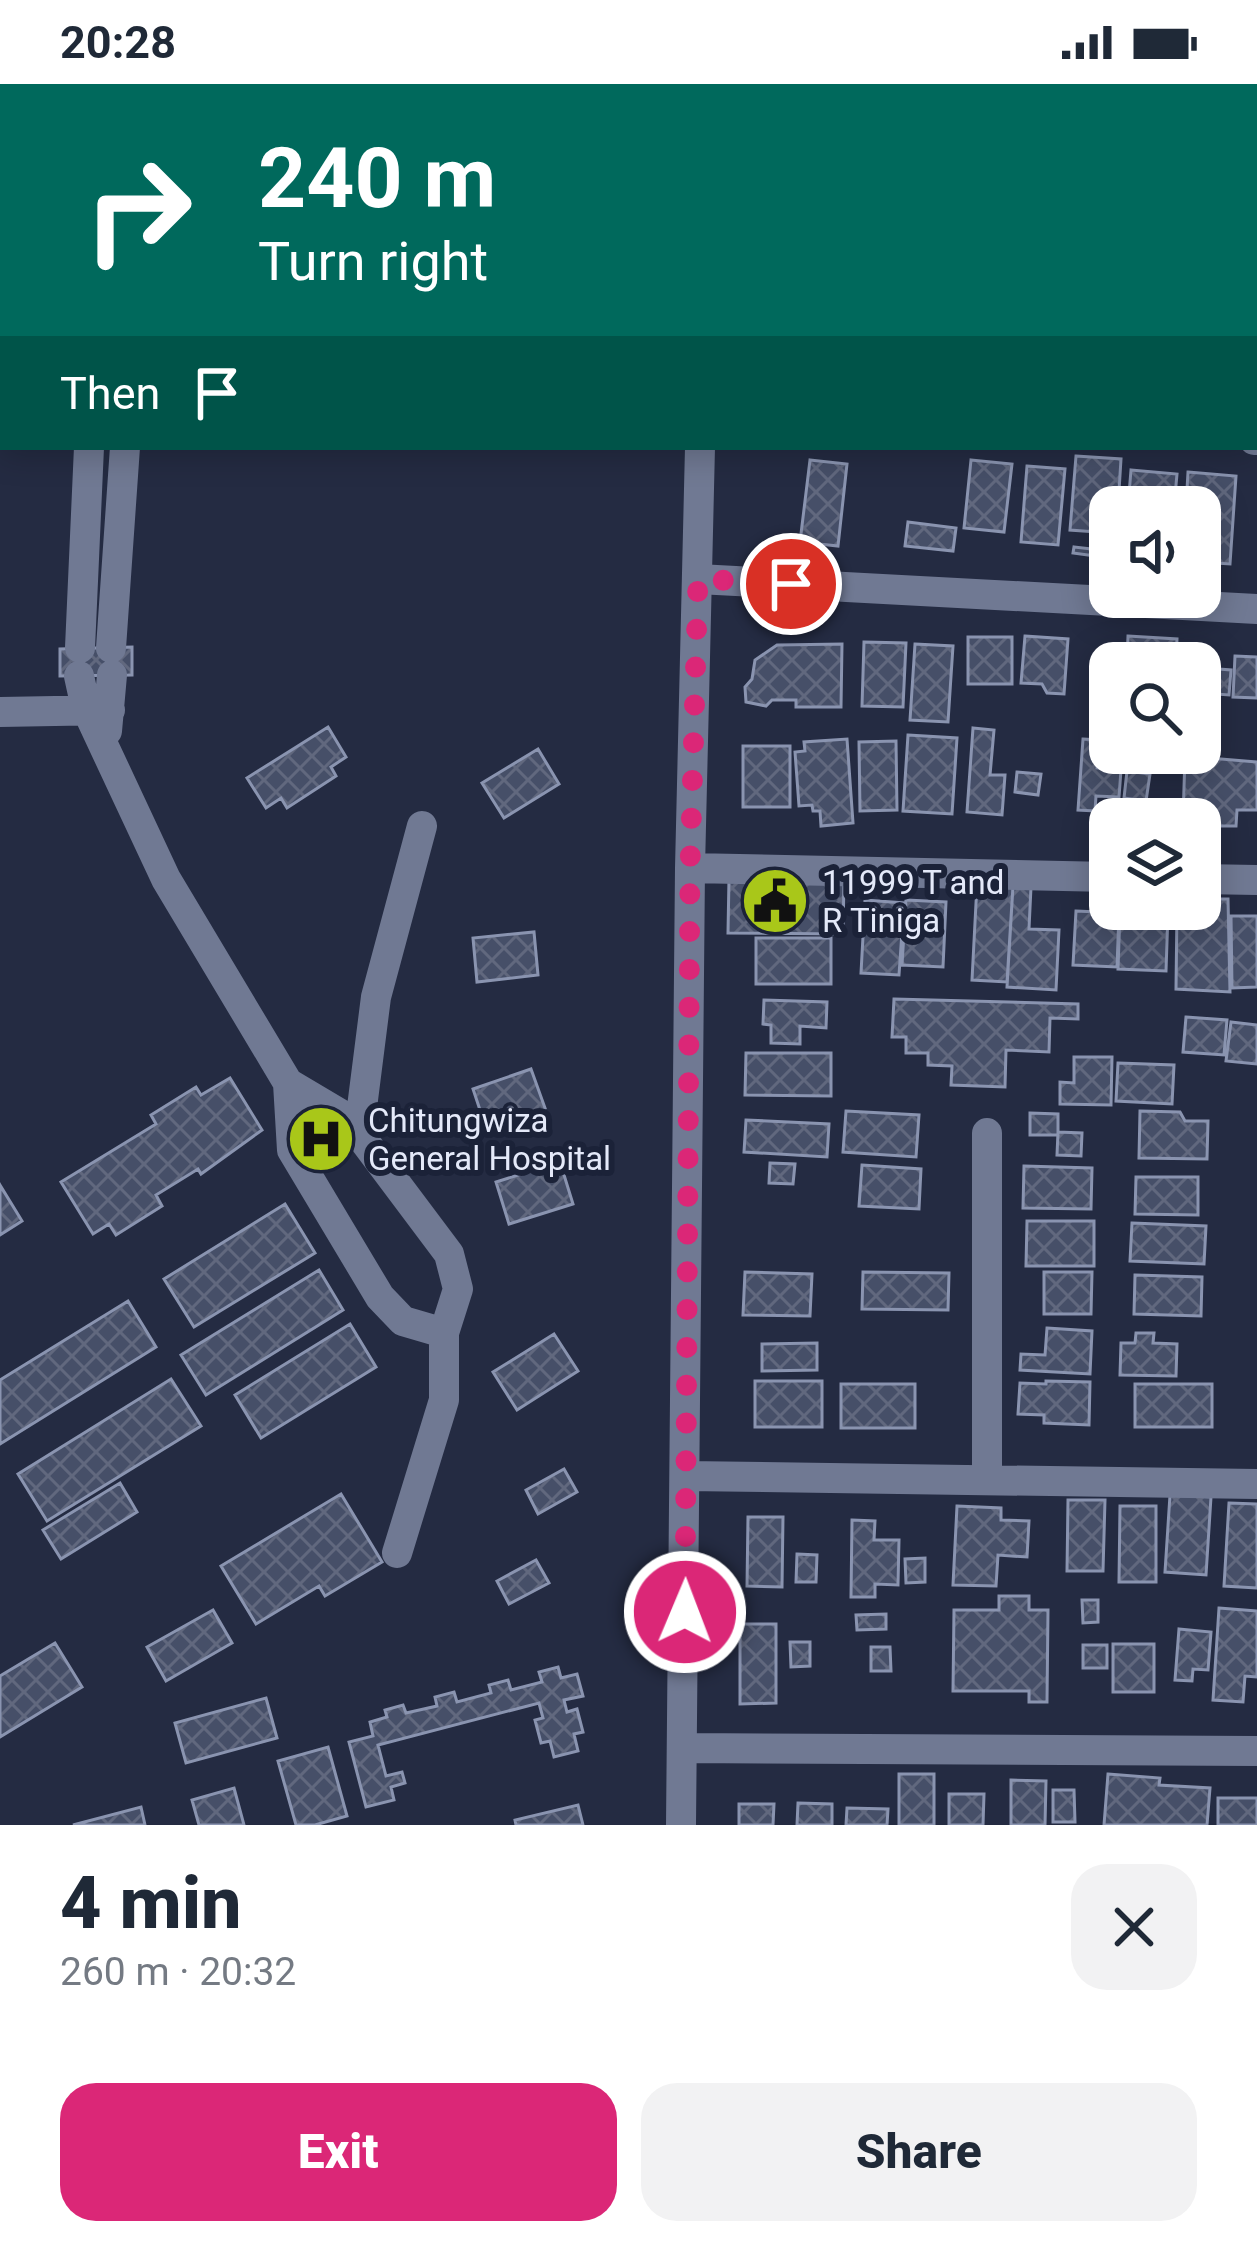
<!DOCTYPE html>
<meta charset="utf-8">
<style>
:root{--surface:#fff;--page:#f2f2f3;--text:#1f2937;--muted:#747a83;--accent:#db2777}
body{margin:0;font-family:Roboto,sans-serif;background:var(--page);color:var(--text);height:100vh;display:flex;flex-direction:column;font-size:45px;white-space:nowrap}
*{box-sizing:border-box;margin:0}
p{font-size:39px;color:var(--muted)}
.icon{flex:none;width:66px;height:66px;fill:none;stroke:currentColor;stroke-width:2;stroke-linecap:round;stroke-linejoin:round}
.map{position:relative;height:1741px;overflow:hidden}
.side{display:flex;flex-direction:column;background:var(--surface);flex:1}
.side>*{flex:none}
.top-card{position:absolute;left:0px;top:0px;width:1257px;height:366px;box-shadow:0 6px 30px #0003;background:#00695c;color:#fff;overflow:hidden}
.buttons{position:absolute;left:1089px;top:402px;display:grid;gap:24px}
.buttons a{display:grid;place-items:center;width:132px;height:132px;border-radius:24px;background:var(--surface);box-shadow:0 6px 30px #0003;font-size:60px}
.pin{position:absolute;display:grid;place-items:center;width:102px;height:102px;color:#fff;margin:-51px;border:6px solid #fff;border-radius:50%;box-shadow:0 3px 12px #0007}
.me{position:absolute;width:132px;margin:-66px;rotate:1deg;stroke-linejoin:round;filter:drop-shadow(0 0 9px #0008)}
.turn{display:flex;align-items:center;gap:42px;height:252px;padding:0 60px;font-size:54px}
.turn .icon{width:156px;height:156px;stroke-width:2.5}
.turn b{display:block;font-size:84px;line-height:102px}
.then{display:flex;align-items:center;height:114px;padding:0 60px;background:#0003;gap:24px;font-size:45px}
.round{display:grid;place-items:center;flex:none;width:126px;height:126px;border-radius:36px;background:var(--page)}
.summary{display:flex;align-items:center;justify-content:space-between;height:204px;padding:0 60px}
h1{font-size:72px;font-weight:800;line-height:90px}
.action{display:flex;gap:24px;margin-top:auto;padding:24px 60px}
.action a{flex:1;height:138px;border-radius:36px;background:var(--accent);color:#fff;font-size:48px;font-weight:800;line-height:138px;text-align:center}
.action a+a{background:var(--page);color:var(--text)}
.status{display:flex;justify-content:space-between;align-items:center;height:84px;padding:0 60px;background:var(--surface);direction:ltr}
.status svg{height:33px;fill:currentColor}
.map>svg:first-child{display:block}
.building{fill:url(#building-cross-hatch);stroke:#8a94b0;stroke-width:3}
.lines{fill:none;stroke-linecap:round;stroke-linejoin:round}
.minor{stroke:#707993;stroke-width:30}
.route{stroke:#db2777;stroke-width:21;stroke-dasharray:0 37.8}
.labels{text-anchor:middle;stroke-width:12;stroke-linejoin:round;paint-order:stroke}
.poi-label{font-size:33px;fill:#e4e9f9;stroke:#1b2238;text-anchor:start}
</style>
<div class="status"><b>20:28</b><svg viewBox="0 0 49 12"><path d="M0 12V9h3v3zM5 12V6h3v6zM10 12V3h3v9zM15 12V0h3v12zM26 1h20v11H26zM47 4h2v5h-2z"/></svg></div>
<div class="map">
<svg width="1257" height="1741" viewBox="0 0 1257 1741">
<defs>
<pattern id="building-cross-hatch" width="8" height="8" patternUnits="userSpaceOnUse" patternTransform="scale(3)"><rect width="8" height="8" fill="#464f68"/><path d="M0 0l8 8M0 8l8-8" fill="none" stroke="#61687e"/></pattern>
</defs>
<rect width="100%" height="100%" fill="#242b42"/>
<path class="building" d="M1076,372L1121,375L1118,423H1110V449L1070,446Z
M810,376L847,380L838,462L800,458Z
M971,376L1012,380L1004,448L964,444Z
M1027,382L1065,385L1058,461L1021,458Z
M1131,386L1177,390L1174,423H1128Z
M1188,388L1236,392L1230,480L1200,478V423H1186Z
M908,438L956,444L953,467L905,462Z
M1074,463L1110,467V474L1073,469Z
M1025,552L1068,555L1064,610L1047,609L1042,600L1021,599Z
M1128,552L1177,555L1176,579H1127Z
M968,553H1012V600H968Z
M864,558L906,559L903,623L862,622Z
M842,560L841,623H796V616H772L766,622L746,618L745,603L752,595L755,576L777,561Z
M915,560L953,562L948,638L910,636Z
M132,563V591L60,592V565Z
M1235,572L1257,573V614L1233,613Z
M1098,575L1125,578L1110,579V600L1095,598Z
M1205,584L1231,586L1229,611L1203,609Z
M328,643L346,673L331,683L336,692L287,724L281,714L266,724L247,694Z
M973,644L994,646L990,691H1005L1002,731L967,728Z
M908,651L957,654L952,730L903,727Z
M847,655L853,739L821,742L820,727H813L812,721L799,722L795,668L805,667L804,658Z
M1083,655L1099,656L1097,684L1121,686L1119,713L1096,712L1095,727L1078,726Z
M896,657L897,726L860,727L859,658Z
M743,662H790V723H743Z
M538,665L559,700L504,734L482,699Z
M1185,672L1257,678V726H1237L1236,742H1200V735H1183Z
M1127,687L1150,690L1146,717L1124,714Z
M1017,688L1041,690L1038,711L1015,708Z
M729,794L844,795L843,850L728,849Z
M977,800L1013,802L1007,898L972,896Z
M1013,802L1031,803L1029,845L1059,846L1056,906L1007,903Z
M1200,815H1228L1230,908L1176,905L1177,825H1200Z
M865,816L904,819L899,891L861,889Z
M906,816L946,818L943,883L902,881Z
M1076,827L1119,829L1117,883L1073,881Z
M1120,828L1168,829L1166,887L1118,885Z
M1231,832H1257V903L1232,904Z
M534,848L538,891L477,898L473,854Z
M756,854H831V900H756Z
M894,915L1078,920V935L1050,934L1049,968L1006,966L1005,1003L951,1001L952,982L928,981V969H906V953H892Z
M764,916L827,918L826,944L800,942V960L771,959V941L763,940Z
M1186,933L1227,936L1224,971L1183,968Z
M1231,938L1257,941V980L1226,977Z
M746,969H831V1012L745,1011Z
M1074,973H1112L1111,1021L1060,1020V998L1074,999Z
M1118,979L1174,981L1172,1020L1116,1017Z
M531,985L545,1024L486,1044L473,1005Z
M230,994L262,1046L201,1090L198,1085L156,1111L162,1122L116,1151L109,1140L93,1150L61,1098L156,1040L151,1031L196,1003L201,1011Z
M846,1027L919,1031L916,1073L843,1068Z
M1140,1027L1180,1028L1185,1037H1208L1207,1075L1139,1074Z
M1030,1029L1058,1030V1051H1030Z
M746,1036L829,1040L827,1073L744,1068Z
M1058,1048L1082,1049L1081,1072L1057,1071Z
M560,1078L573,1120L509,1140L496,1098Z
M770,1079L795,1080L793,1100L769,1099Z
M862,1081L921,1085L919,1125L859,1122Z
M1024,1082L1092,1084L1091,1125L1023,1124Z
M1136,1093H1198V1131L1135,1130Z
M0,1101L22,1137L0,1151Z
M285,1120L315,1169L194,1243L164,1195Z
M1027,1137H1094V1182H1026Z
M1132,1139L1206,1142L1204,1180L1130,1177Z
M319,1186L343,1226L206,1311L181,1271Z
M745,1188L812,1190L810,1232L743,1231Z
M863,1188L949,1189L948,1226L862,1225Z
M1044,1188H1092L1091,1230H1044Z
M1135,1191L1202,1193L1201,1232L1134,1230Z
M128,1217L156,1263L0,1360V1296Z
M350,1240L376,1283L261,1354L235,1311Z
M1047,1244L1092,1247L1090,1290L1020,1286L1021,1270L1045,1271Z
M1136,1249H1154L1153,1259L1177,1260L1176,1292L1120,1291L1121,1259H1135Z
M554,1250L578,1287L517,1326L493,1288Z
M817,1259V1286L762,1287V1260Z
M171,1295L201,1342L47,1437L18,1390Z
M755,1297H822V1343H755Z
M1046,1297L1090,1298L1089,1341L1044,1339V1331L1018,1330L1020,1299L1046,1300Z
M841,1300H915V1344H841Z
M1135,1300H1212V1343H1135Z
M564,1385L577,1408L538,1430L526,1406Z
M120,1399L137,1428L61,1475L43,1446Z
M341,1410L382,1478L325,1512L319,1502L256,1540L221,1482Z
M1170,1411L1211,1413L1206,1491L1165,1488Z
M1068,1416H1105L1103,1487H1067Z
M1229,1419L1257,1420V1504L1224,1502Z
M957,1422L1001,1424V1436L1029,1437L1027,1473L998,1471L996,1502L953,1501Z
M1120,1422H1156V1498H1119Z
M748,1433H783L782,1503L747,1502Z
M852,1436L875,1437L874,1456H899L898,1501L875,1500V1513H851Z
M797,1470L817,1471L816,1498H796Z
M925,1474V1498L906,1499L905,1475Z
M536,1476L549,1499L509,1520L497,1497Z
M999,1512H1029V1526H1048L1047,1618H1029V1607H953L954,1526H999Z
M1082,1516H1098V1538L1083,1539Z
M1219,1524L1257,1527V1593L1245,1592L1243,1618L1213,1616Z
M213,1526L232,1559L166,1597L147,1563Z
M886,1530V1545L857,1546L856,1531Z
M740,1540H776V1619L740,1620Z
M1179,1545L1211,1548L1208,1586L1193,1585L1192,1597L1175,1596Z
M790,1558H810V1582L791,1583Z
M55,1559L82,1603L0,1653V1592Z
M1113,1560H1154V1608H1113Z
M1083,1561H1107V1584H1083Z
M871,1563H890L891,1587H871Z
M558,1583L561,1594L577,1590L583,1612L564,1616L567,1628L577,1625L583,1648L574,1650L578,1667L554,1673L550,1657L541,1659L535,1636L543,1634L539,1619L378,1661L386,1692L402,1688L405,1699L391,1703L394,1716L366,1723L349,1658L373,1652L370,1638L387,1633L385,1626L403,1621L406,1629L437,1622L435,1613L454,1608L457,1618L491,1609L489,1601L508,1596L511,1606L542,1598L539,1588Z
M266,1614L277,1654L186,1679L175,1639Z
M328,1663L347,1732L315,1741H296L278,1677Z
M899,1690H934V1741H899Z
M1108,1690L1160,1694L1159,1701L1210,1704L1207,1741H1104Z
M1011,1696L1046,1697L1045,1741H1011Z
M234,1704L244,1741H199L192,1716Z
M1053,1706H1074L1075,1738H1053Z
M949,1710H984L983,1741H949Z
M1218,1714H1257V1741H1218Z
M798,1719L832,1720V1741H797Z
M739,1720H774L773,1741H739Z
M578,1721L583,1741H516L515,1736Z
M141,1723L145,1741H73Z
M847,1724L888,1725L887,1741H846Z"/>
<g class="lines">
<path class="minor" d="M114,0L141,3
M1056,3L1057,0
M0,309H3
M1254,356H1257
M698,495L1257,525
M80,564L89,363
M111,564L125,363
M79,592L86,624L166,795L288,999L347,1034L449,1170L458,1205L444,1249V1316L397,1469
M0,628L110,626
M107,647L112,591
M690,784L1110,793
M1200,795L1257,796
M288,999L292,1066L380,1213L403,1237L444,1249
M359,1047L376,913L422,742
M686,1392L1257,1400
M987,1395V1049
M683,1664L1257,1667
M681,1741L690,784L700,363"/>
</g>
<g class="lines">
<path class="route" d="M685,1528L690,784L698,495L791,500"/>
</g>
<defs>
<symbol id="civic-disc" viewBox="-11 -11 22 22"><circle r="9.5" fill="#a9c719" stroke="#1b2238"/><path d="M-.6-6.5H3V-4.5H.6V-3L4-1V1h2V6H-6V1h2V-1L-.6-3ZM-1.2 2.5V6h2.4V2.5Z" fill="#111"/></symbol>
<symbol id="hospital-disc" viewBox="-11 -11 22 22"><circle r="9.5" fill="#a9c719" stroke="#1b2238"/><path d="M-5-5h3v3.5h4V-5h3V5h-3V1.5h-4V5h-3Z" fill="#111"/></symbol>
</defs>
<g fill-rule="evenodd">
<use href="#civic-disc" x="737" y="779" width="76" height="76"/>
<use href="#hospital-disc" x="283" y="1017" width="76" height="76"/>
</g>
<g class="labels">
<g class="poi-label">
<text x="822" y="810">11999 T and<tspan x="822" dy="38">R Tiniga</tspan></text>
<text x="368" y="1048">Chitungwiza<tspan x="368" dy="38">General Hospital</tspan></text>
</g>
</g>
</svg>
<div class="buttons">
<a><svg class="icon" aria-label="sound" viewBox="0 0 24 24"><path d="M4 9h4l5-4v14l-5-4H4zM17 9q2 3 0 6"/></svg></a>
<a><svg class="icon" aria-label="search" viewBox="0 0 24 24"><circle cx="10" cy="10" r="6"/><path d="M15 15l6 6"/></svg></a>
<a><svg class="icon" aria-label="layers" viewBox="0 0 24 24"><path d="M12 4l9 5-9 5-9-5zM3 14l9 5 9-5"/></svg></a>
</div>
<div class="pin" style="left:791px;top:500px;background:#d93025"><svg class="icon" aria-label="arrive" viewBox="0 0 24 24"><path d="M6 21V4h12l-3 4 3 4H6"/></svg></div>
<svg class="me" style="left:685px;top:1528px" viewBox="-20 -20 40 40"><circle r="17" fill="#db2777" stroke="#fff" stroke-width="3"/><path d="M0-11L8 9 0 5-8 9z" fill="#fff"/></svg>
<div class="top-card">
<div class="turn"><svg class="icon" aria-label="right" viewBox="0 0 24 24"><path d="M7 20v-9h11M14 6l5 5-5 5"/></svg><div><b>240 m</b>Turn right</div></div>
<div class="then">Then<svg class="icon" aria-label="arrive" viewBox="0 0 24 24"><path d="M6 21V4h12l-3 4 3 4H6"/></svg></div>
</div>
</div>
<section class="side">
<div class="summary"><div><h1>4 min</h1><p>260 m · 20:32</p></div><a class="round"><svg class="icon" aria-label="close" viewBox="0 0 24 24"><path d="M6 6l12 12M18 6L6 18"/></svg></a></div>
<div class="action"><a>Exit</a><a>Share</a></div>
</section>
